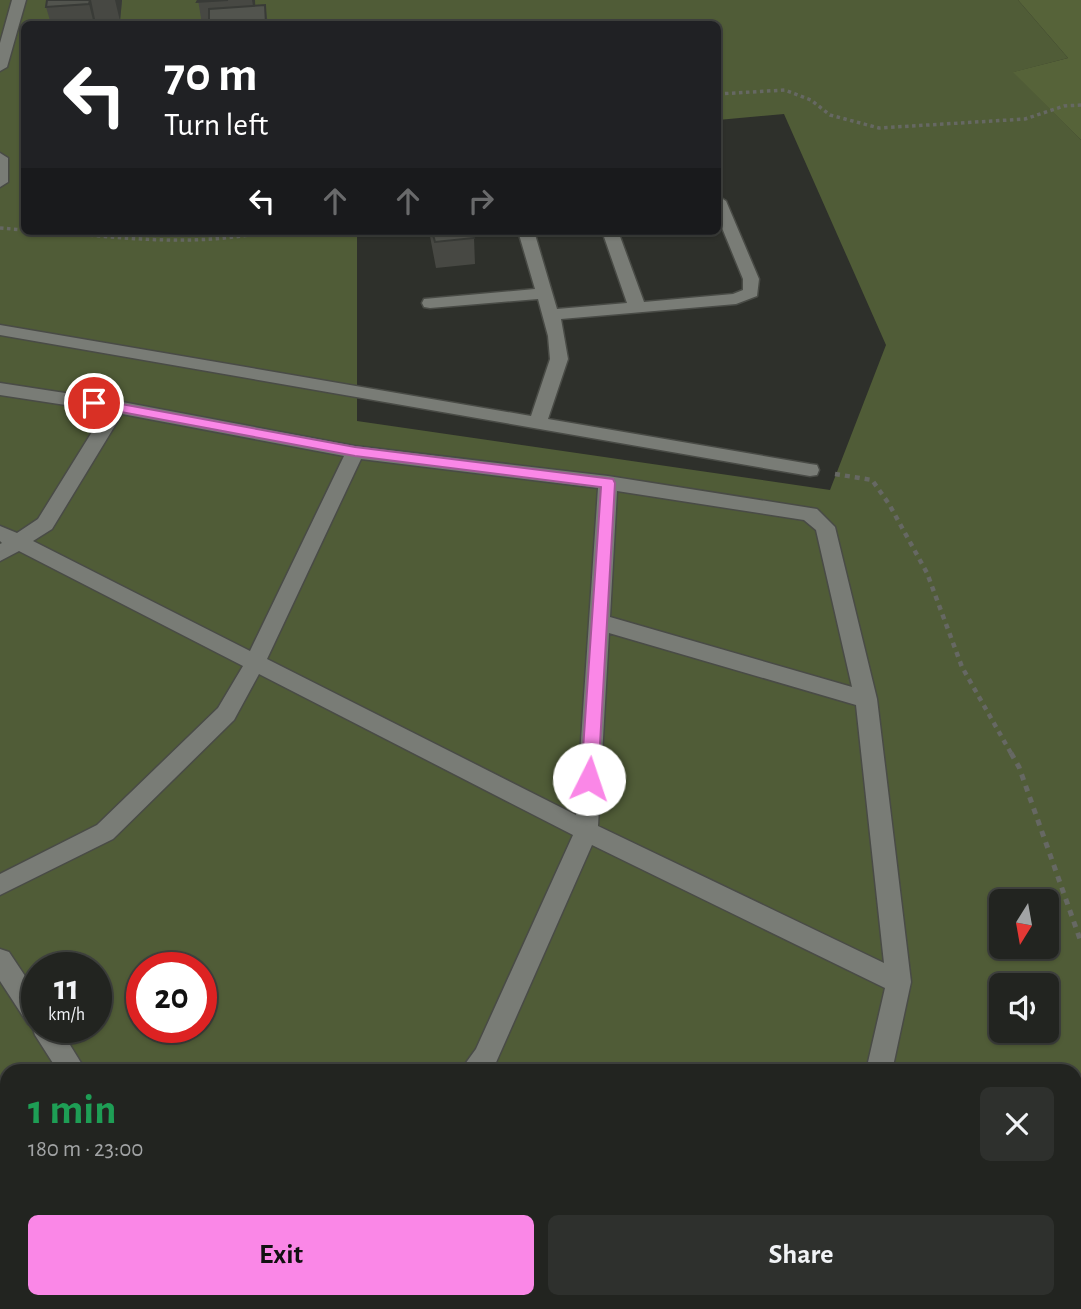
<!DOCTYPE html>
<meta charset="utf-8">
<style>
:root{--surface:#222420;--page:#2e302d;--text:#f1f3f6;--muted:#a2a4a5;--line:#3f413e;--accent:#fa87e7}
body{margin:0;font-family:"Alegreya Sans",sans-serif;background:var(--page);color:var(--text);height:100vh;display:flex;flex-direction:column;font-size:26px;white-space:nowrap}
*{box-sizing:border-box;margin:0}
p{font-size:23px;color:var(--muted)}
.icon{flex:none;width:38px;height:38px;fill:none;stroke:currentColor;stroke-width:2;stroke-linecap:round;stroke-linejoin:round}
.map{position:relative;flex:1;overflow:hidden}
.sheet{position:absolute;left:0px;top:1064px;width:1082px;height:245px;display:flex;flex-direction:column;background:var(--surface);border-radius:21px 21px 0 0;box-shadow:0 2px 5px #0004,0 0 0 2px var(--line)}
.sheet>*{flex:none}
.banner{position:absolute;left:21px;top:21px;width:700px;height:214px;border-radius:10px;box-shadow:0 2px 5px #0004,0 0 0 2px var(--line);background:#202124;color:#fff;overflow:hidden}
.needle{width:46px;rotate:191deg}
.fabs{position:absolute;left:989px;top:889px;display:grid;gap:14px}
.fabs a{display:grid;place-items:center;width:70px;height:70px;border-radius:10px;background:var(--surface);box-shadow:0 2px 5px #0004,0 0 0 2px var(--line);font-size:35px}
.speed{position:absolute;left:21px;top:952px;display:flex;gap:14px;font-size:35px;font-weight:700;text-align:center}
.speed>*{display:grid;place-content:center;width:91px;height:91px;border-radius:50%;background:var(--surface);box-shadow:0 2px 5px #0004,0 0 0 2px var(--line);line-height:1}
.speed small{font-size:18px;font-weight:400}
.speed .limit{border:10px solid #d22;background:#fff;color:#111}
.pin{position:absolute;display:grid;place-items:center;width:60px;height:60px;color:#fff;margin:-30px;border:4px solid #fff;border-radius:50%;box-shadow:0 2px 7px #0007}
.me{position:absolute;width:77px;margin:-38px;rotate:4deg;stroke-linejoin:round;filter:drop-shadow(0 0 5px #0008)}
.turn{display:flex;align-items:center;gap:24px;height:147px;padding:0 28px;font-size:32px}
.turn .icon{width:91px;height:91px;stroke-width:2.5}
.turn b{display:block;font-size:49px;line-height:60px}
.lanes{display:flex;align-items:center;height:66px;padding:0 28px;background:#0003;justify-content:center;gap:35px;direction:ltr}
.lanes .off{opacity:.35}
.round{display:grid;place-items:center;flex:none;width:74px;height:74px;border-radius:10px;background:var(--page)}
.overview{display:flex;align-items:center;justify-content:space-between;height:119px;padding:0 28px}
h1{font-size:42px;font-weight:700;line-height:52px;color:#1e9e55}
.cta{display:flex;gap:14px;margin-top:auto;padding:14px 28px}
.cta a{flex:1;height:80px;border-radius:10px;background:var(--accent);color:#111;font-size:28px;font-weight:700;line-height:80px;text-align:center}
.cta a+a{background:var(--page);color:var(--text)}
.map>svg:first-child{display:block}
.green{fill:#505c37;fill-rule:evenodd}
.forest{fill:#566339}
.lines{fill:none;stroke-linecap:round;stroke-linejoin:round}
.minor-casing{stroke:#494b46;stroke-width:3}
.path-far2{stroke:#666863;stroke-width:3.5;stroke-dasharray:3.5 3.5;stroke-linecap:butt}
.path-far1{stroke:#666863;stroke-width:4.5;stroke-dasharray:5 5;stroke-linecap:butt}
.path{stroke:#666863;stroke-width:5;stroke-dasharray:6 6;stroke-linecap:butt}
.minor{fill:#797c76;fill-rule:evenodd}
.wall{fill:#474843}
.shaded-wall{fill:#393b37}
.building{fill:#52544e;stroke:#393b37;stroke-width:2}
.route{fill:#fa87e7;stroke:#a25896;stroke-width:2}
</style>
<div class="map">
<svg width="1081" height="1309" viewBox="0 0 1081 1309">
<rect width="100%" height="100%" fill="#2e302b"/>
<path class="green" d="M0,0H1018L1068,58L1014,72L1081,140V1309H0ZM24,24H718V120L784,114L886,345L830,490L357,421V231H24ZM1001,901H1046V947H1001ZM37,968H96V1027H37ZM142,968H201V1027H142ZM1001,985H1046V1031H1001ZM7,1071H1074V1302H7Z"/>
<path class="forest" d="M1018,0H1081V140L1013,72L1068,58Z"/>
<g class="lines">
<defs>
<path id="minor" d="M12,0H26L7,67L0,71V43Z
M0,153L8,158V182L0,187Z
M718,196L726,201L759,279L757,296L736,304L561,319L568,359L548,419L810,464L817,465L819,470L817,475L810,476L0,335V325L531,416L550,359L548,336L538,299L430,308L424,307L422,303L424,299L535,289L518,231H534L557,309L627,303L602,231H618L644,302L733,294L743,290V279L718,218Z
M0,383L117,401L355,446L608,476L817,509L835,527L877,699L911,982L892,1071H866L885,988L592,845L494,1067L490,1071H460L476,1049L573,835L259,674L234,720L113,839L0,895V874L97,825L218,708L243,666L19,551L0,561V544L2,543L0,541V526L17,533L38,519L105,411L0,395ZM122,414L344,456L250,651L33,541L52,529ZM361,459L598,488L576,815L267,659ZM617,491L804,520L816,530L852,687L610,617ZM609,633L856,705L884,963L598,826Z
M0,949L9,952L37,994V1027H59L86,1071H58L35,1035L32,1026L28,1024L0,981Z
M210,1302H241L243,1309H212Z
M249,1302H281L279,1309H247Z
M772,1302H807L809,1309H774Z
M812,1302H840L838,1309H810Z"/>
</defs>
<use href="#minor" class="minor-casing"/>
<path class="path-far2" d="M718,94L785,90L811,100L830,115L879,128L1025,119L1064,106L1081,105
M0,228L24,230
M41,231C117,237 194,248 269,231"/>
<path class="path-far1" d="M835,474L872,480L889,504L927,573L962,667L1012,755"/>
<path class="path" d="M1011,753L1019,767L1081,942"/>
<use href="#minor" class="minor"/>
</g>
<path class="wall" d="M47,0H122L120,21L96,23V24H51L46,7Z
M198,0H255V6L265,5L268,24H202Z
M429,231H472L474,238L475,264L436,268Z"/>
<path class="shaded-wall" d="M90,0H91L96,24H94L89,4Z
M115,0H122L120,21Z
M252,0H255L256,23Z"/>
<path class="building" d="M47,0H90L89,4L46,7Z
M198,0H228L197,2Z
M265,5L266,24H209V9Z
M432,231H472L474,238L435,242Z"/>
<path class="route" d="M94,399L355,447L613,479L615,483L598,779L595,784H583L581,779L601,487L355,456L89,406V400Z"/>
</svg>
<div class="fabs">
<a><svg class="needle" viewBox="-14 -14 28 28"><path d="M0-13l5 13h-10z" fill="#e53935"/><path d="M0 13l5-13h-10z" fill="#a2a4a5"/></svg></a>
<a><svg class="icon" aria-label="sound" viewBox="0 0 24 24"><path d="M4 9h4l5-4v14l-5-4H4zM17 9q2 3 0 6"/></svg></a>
</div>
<div class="speed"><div>11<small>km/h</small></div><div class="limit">20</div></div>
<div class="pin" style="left:94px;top:403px;background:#d93025"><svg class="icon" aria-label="arrive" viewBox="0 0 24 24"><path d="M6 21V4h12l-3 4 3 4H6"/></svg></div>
<svg class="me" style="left:589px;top:779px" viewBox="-20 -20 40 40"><circle r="19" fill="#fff"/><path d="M0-13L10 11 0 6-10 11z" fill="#fa87e7"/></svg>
<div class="banner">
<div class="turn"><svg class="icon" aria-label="left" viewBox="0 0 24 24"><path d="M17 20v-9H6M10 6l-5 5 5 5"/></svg><div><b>70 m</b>Turn left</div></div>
<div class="lanes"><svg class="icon" aria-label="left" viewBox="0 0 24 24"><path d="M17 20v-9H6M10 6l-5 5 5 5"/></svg><svg class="icon off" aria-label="ahead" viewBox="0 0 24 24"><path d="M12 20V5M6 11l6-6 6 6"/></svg><svg class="icon off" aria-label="ahead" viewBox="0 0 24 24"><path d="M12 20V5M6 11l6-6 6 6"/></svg><svg class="icon off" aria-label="right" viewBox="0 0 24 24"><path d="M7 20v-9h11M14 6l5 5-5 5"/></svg></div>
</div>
<section class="sheet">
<div class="overview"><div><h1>1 min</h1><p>180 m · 23:00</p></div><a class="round"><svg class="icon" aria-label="close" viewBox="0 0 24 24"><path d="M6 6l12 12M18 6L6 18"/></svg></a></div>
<div class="cta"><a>Exit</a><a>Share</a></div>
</section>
</div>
